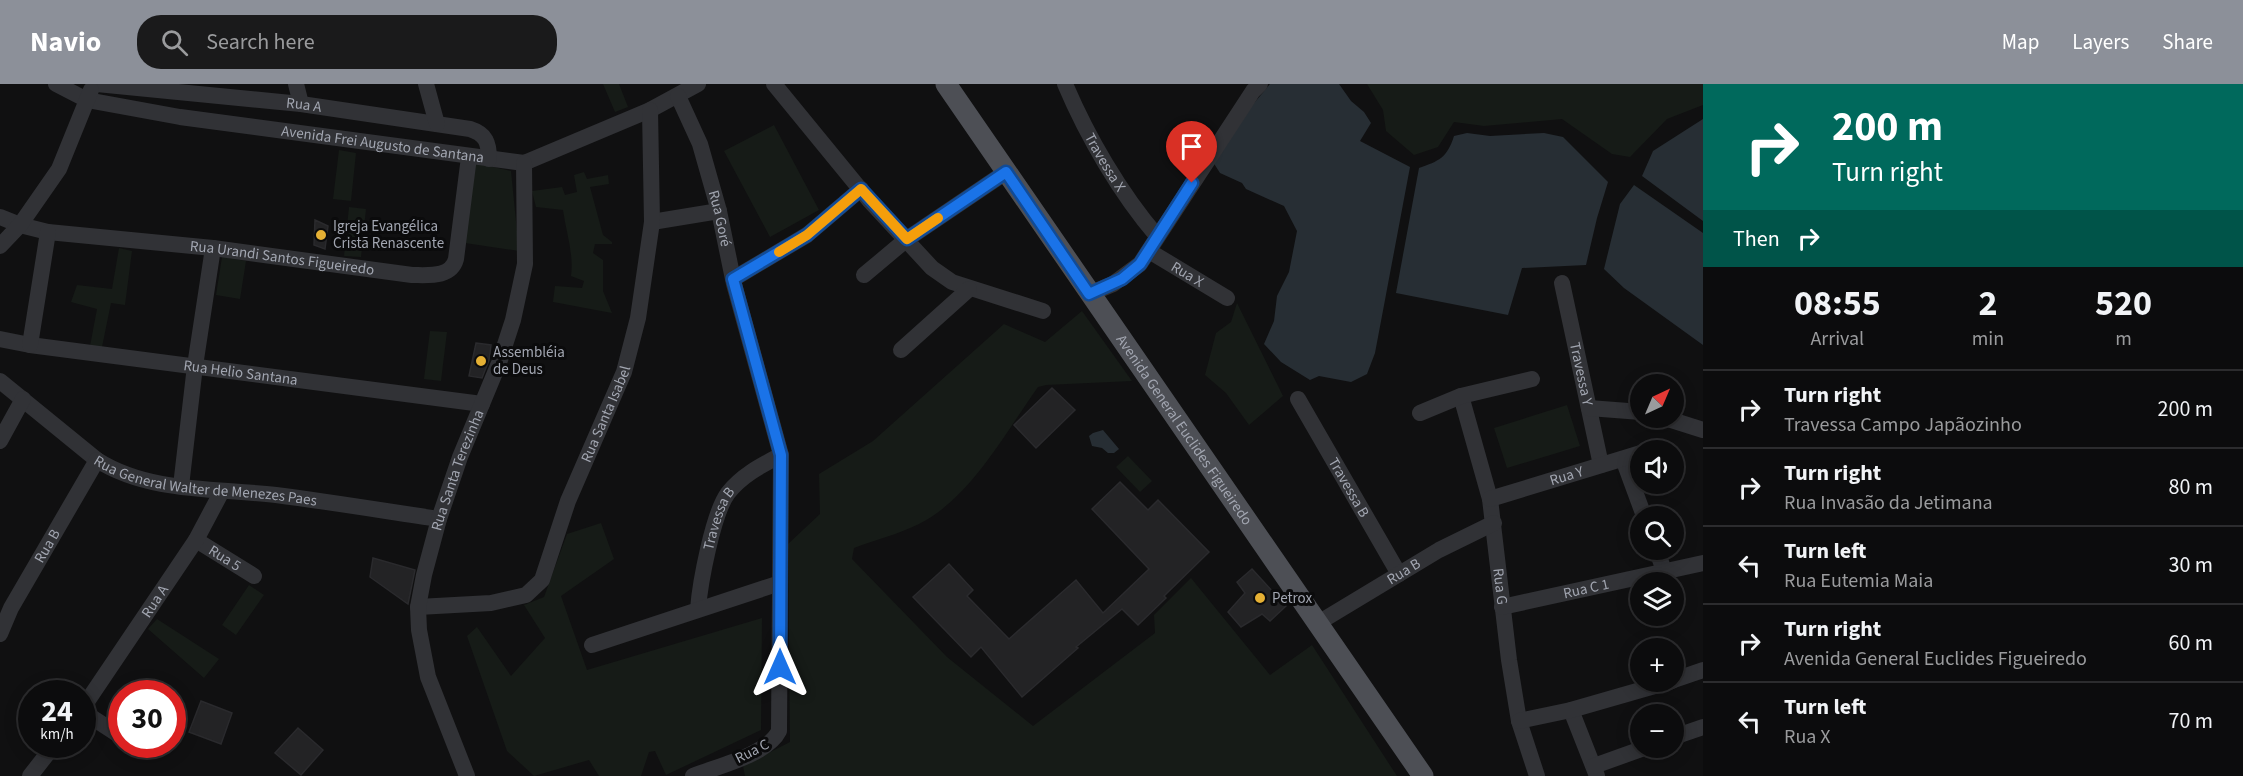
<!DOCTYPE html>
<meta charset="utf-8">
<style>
:root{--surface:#0c0c0d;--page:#1a1a1b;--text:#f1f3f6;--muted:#9a9b9d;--line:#2c2c2e;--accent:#8c9099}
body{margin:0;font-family:"Source Sans 3",sans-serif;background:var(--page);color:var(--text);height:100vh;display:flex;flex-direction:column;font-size:22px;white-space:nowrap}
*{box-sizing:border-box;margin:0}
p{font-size:20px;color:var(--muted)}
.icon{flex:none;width:33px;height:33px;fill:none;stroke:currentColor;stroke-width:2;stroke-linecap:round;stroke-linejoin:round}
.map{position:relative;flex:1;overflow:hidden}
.side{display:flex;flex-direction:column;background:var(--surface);width:540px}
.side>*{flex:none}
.banner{background:#00695c;color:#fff;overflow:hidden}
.needle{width:39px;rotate:44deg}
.tools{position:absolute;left:1630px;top:290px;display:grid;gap:12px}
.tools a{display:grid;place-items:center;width:54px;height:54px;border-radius:50%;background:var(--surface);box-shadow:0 3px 15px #0003,0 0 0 2px var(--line);font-size:30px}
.speed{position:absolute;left:18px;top:596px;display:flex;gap:12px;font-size:30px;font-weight:700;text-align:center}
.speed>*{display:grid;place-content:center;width:78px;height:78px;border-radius:50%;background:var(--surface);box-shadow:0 3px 15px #0003,0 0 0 2px var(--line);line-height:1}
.speed small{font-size:15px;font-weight:400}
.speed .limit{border:9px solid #d22;background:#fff;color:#111}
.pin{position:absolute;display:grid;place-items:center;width:51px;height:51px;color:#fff;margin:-62px -26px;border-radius:50% 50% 50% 0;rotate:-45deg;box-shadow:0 0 6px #0007}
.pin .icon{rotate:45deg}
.me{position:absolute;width:66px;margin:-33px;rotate:0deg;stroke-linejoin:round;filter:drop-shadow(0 0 4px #0008)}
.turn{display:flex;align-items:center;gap:21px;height:126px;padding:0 30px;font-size:27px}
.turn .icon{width:78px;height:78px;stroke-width:2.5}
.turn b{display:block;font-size:42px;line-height:51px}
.then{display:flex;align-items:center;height:57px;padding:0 30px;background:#0003;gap:12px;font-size:22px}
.eta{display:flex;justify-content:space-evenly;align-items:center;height:102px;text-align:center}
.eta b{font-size:36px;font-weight:700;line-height:42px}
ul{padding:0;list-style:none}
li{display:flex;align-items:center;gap:18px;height:78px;padding:0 30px;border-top:2px solid var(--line)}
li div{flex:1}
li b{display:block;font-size:22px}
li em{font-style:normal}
header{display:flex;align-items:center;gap:36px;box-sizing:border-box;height:84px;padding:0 30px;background:var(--accent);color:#fff}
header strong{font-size:28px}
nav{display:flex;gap:33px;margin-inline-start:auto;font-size:21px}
.search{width:420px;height:54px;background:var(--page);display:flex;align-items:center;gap:15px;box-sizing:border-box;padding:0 21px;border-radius:24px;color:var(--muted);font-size:22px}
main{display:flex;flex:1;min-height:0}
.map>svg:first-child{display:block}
.green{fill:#161b17}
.water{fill:#272e34}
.building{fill:#232325;stroke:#2a2a2d;stroke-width:1.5}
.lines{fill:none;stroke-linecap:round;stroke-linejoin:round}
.minor{stroke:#313236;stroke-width:16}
.major{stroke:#4d4f55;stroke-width:21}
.route-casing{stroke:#114b97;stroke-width:15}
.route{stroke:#1a73e8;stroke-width:10}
.slow{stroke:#f59e0b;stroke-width:10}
.poi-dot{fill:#e5b034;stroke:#0b0b0c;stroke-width:2}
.labels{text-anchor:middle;stroke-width:6;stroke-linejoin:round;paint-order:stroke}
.street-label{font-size:15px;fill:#a2a6b1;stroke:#0b0b0c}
.poi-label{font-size:15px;fill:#a2a6b1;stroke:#0b0b0c;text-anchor:start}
</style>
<header>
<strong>Navio</strong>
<div class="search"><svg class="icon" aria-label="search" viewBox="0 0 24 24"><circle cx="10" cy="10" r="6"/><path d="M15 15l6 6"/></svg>Search here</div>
<nav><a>Map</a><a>Layers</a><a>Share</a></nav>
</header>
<main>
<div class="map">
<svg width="1703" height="692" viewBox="0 0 1703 692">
<rect width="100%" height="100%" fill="#101011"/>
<path class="green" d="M603,0H619L628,23L615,28Z
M1367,0H1703V21L1667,35L1630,73L1612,70L1562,35L1484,42L1454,38L1438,63L1414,71L1386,47L1383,26Z
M774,41L819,126L770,153L724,67Z
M339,66L356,69L351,117L333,115Z
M475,79L511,87L519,167L465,159Z
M584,88L587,95L608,91L609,100L590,103L603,151L612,158V160H595L593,169L603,176V207L612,229L553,218L555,202L582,204L584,197L571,192C574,170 566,148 563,126L536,123L532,107L562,103L565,111L577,108L574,91Z
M349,123L366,125L361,173L344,172Z
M119,164L132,167L125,221L111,219L102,263L90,262L97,225L71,218L77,201L112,205Z
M222,173L246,177L240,215L216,211Z
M1237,219L1283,312L1249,341L1226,309L1205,291L1216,249L1231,238Z
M1082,227L1132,297L1046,301L1038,303C1005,349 971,414 919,440C899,450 875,456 854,464L852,475L947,573L1033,642L1155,549L1154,531L1191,494L1270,591L1312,561L1397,692H745L743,682L790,658L788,460L820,430L819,390L873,357L1004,240L1045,258Z
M430,247L447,248L441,297L424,295Z
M1567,321L1580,362L1507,384L1494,344Z
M1128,372L1152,397L1140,408L1116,383Z
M601,439L614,475L561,512L587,586L762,534L761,646L666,691L655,667L649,668L641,692H599L589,676L534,692L507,667L467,552L477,543L511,592L545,554L524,521L544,513L567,450Z
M249,501L264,511L236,551L222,541Z
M157,535L219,575L204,594L148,545Z"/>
<path class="water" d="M1270,0H1339L1351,17L1364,28L1371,39L1360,57L1410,83L1375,269L1367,290L1351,298L1319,292L1310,296L1281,278L1264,260L1274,237L1277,212L1289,188L1297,147L1284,122L1246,105L1242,99L1220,89L1213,78L1245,30Z
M1703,35V137L1642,92L1653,67Z
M1467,49L1490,52L1544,49L1563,53L1608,98L1597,134L1586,181L1522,184L1508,231L1396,209L1419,84C1439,77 1447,74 1454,52Z
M1634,101L1703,149V261L1624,204L1604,185L1620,120Z
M1103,346L1119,365L1114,369H1108L1102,364L1092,362L1089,352L1093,349Z"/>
<path class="building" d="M315,136L328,142L325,165L314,161Z
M476,259L491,261L489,276L482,294L469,292Z
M1052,304L1075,326L1036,364L1014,341Z
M1120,398L1148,426L1158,416L1209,468L1164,512L1166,514L1138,541L1122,525L1076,563L1078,564L1022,613L981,563L971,573L913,513L949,480L973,506L967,512L1009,555L1076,496L1103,529L1149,485L1092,425Z
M373,474L415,486L408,520L370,493Z
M1252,485L1286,522L1270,537L1262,530L1241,543L1228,528L1245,509L1237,498Z
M201,617L232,629L221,660L189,648Z
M298,644L323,666L301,691L275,669Z"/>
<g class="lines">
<g class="minor">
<path id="s1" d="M56,0L87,16L180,33L524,79L650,26L698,0"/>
<path id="s2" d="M97,0L301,20L470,45C486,50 489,59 489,75"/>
<path d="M296,0L301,20"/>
<path d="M426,0L437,40"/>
<path d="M774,0L869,116L932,184L952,198L1043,227"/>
<path id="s3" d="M1065,0C1087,52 1120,109 1157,152"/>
<path id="s4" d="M678,12L700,60L719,127L734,200L781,371L779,647C767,671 718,682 693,692"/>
<path id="s5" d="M0,133L20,141L48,148L213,164L412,191C428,191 451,194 456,175L469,73"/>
<path d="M652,138L719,127"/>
<path d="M0,162L20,141L59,85L91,6"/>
<path id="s6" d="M1149,167L1227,214"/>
<path d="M864,191L907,155L1006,88"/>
<path d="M733,195L807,151L861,105"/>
<path id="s7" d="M1562,199L1601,381"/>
<path d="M1089,210L1113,200L1140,180L1253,7L1260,0"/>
<path id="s8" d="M0,255L30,261L482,320"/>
<path d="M30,261L48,148"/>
<path d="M901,266L969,205"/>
<path id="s9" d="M0,297L97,376C149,409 216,404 276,411C330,418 385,427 439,435"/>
<path id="s10" d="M1461,312L1490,415L1509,576L1519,637L1537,692"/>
<path id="s11" d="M1298,315L1399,490"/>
<path d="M1589,324L1641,328"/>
<path d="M1420,329L1461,312L1532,295"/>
<path d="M1662,333L1703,346"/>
<path d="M0,357L23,315"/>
<path d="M1623,375L1644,432"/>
<path d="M181,402L195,282L213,164"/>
<path id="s12" d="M1490,415L1641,369"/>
<path id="s13" d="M196,456L254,492"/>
<path d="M1656,465L1665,489"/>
<path id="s14" d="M418,523L491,519L526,511L542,496L568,417L624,288L638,234L652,138L650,26"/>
<path id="s15" d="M1502,523L1703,479"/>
<path id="s16" d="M698,525C700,499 713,429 728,409C742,391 762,381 781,371"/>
<path id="s17" d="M1318,539L1439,466L1494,439"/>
<path id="s18" d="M0,550L11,524L97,376"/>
<path d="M592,561L780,499"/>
<path d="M1674,596L1703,586"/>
<path id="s19" d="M82,625L196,456L222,407"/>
<path d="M1571,626L1597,692"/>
<path d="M82,627L122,653"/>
<path d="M1519,637L1571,626L1672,597"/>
<path d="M1674,653L1703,643"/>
<path d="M133,660L135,661"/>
<path d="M1594,682L1647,663"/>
<path d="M30,692L55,660"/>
<path id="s20" d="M467,692L428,593L419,546L418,523L424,491L439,435L460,373L499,279L513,236L525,180L524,79"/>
</g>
<path class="major" id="s21" d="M946,0L1423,692"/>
</g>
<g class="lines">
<defs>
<path id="route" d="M780,583L781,371L733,195L807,151L861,105L907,155L1006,88L1089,210L1122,195L1140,180L1192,99"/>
</defs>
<use href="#route" class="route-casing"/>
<use href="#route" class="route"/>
<path class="slow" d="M779,168L807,151L861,105L907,155L938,134"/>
</g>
<g class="poi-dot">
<circle cx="321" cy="151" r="6"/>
<circle cx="481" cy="277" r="6"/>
<circle cx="1260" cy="514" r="6"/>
</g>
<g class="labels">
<g class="street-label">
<text dy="5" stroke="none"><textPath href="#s2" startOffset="208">Rua A</textPath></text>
<text dy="5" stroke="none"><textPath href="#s1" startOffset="334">Avenida Frei Augusto de Santana</textPath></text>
<text dy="5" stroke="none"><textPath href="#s3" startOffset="88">Travessa X</textPath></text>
<text dy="5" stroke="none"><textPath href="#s4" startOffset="130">Rua Goré</textPath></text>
<text dy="5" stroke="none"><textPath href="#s5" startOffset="286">Rua Urandi Santos Figueiredo</textPath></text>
<text dy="5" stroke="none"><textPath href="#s6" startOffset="45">Rua X</textPath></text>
<text dy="5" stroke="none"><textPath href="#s8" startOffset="243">Rua Helio Santana</textPath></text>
<text dy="5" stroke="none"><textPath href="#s7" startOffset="93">Travessa Y</textPath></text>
<text dy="5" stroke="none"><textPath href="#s14" startOffset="309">Rua Santa Isabel</textPath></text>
<text dy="5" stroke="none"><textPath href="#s21" startOffset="420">Avenida General Euclides Figueiredo</textPath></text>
<text dy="5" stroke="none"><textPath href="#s20" startOffset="320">Rua Santa Terezinha</textPath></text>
<text dy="5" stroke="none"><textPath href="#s12" startOffset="80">Rua Y</textPath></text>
<text dy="5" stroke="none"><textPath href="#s9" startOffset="237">Rua General Walter de Menezes Paes</textPath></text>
<text dy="5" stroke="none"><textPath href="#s11" startOffset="102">Travessa B</textPath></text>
<text dy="5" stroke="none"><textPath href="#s16" startOffset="93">Travessa B</textPath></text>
<text dy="5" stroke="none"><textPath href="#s18" startOffset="100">Rua B</textPath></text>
<text dy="5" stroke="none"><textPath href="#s13" startOffset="34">Rua 5</textPath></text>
<text dy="5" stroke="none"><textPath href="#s17" startOffset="100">Rua B</textPath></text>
<text dy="5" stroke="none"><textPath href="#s10" startOffset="195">Rua G</textPath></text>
<text dy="5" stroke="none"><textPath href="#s15" startOffset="86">Rua C 1</textPath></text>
<text dy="5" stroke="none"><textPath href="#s19" startOffset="130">Rua A</textPath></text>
<text transform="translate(752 667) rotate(-27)" y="5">Rua C</text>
</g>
<g class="poi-label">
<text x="333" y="147">Igreja Evangélica<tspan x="333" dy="17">Cristã Renascente</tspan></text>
<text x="493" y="273">Assembléia<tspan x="493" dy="17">de Deus</tspan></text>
<text x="1272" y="519">Petrox</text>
</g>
</g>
</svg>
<div class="tools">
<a><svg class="needle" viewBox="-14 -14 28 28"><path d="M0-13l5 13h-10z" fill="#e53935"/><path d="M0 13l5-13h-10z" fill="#9a9b9d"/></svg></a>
<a><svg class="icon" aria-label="sound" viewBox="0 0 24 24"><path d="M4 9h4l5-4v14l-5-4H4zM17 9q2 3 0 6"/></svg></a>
<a><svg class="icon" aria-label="search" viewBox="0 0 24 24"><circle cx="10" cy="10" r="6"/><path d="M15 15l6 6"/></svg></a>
<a><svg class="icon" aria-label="layers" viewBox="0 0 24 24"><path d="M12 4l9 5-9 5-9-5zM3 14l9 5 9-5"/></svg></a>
<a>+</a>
<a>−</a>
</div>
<div class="speed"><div>24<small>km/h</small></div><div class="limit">30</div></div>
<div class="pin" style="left:1192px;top:99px;background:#d93025"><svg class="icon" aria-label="arrive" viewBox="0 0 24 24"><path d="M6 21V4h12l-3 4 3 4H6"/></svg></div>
<svg class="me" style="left:780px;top:583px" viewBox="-20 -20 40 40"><path d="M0-17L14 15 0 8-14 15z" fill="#1a73e8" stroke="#fff" stroke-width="4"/></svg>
</div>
<section class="side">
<div class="banner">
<div class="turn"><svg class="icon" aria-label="right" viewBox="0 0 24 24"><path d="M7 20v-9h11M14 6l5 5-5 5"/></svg><div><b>200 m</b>Turn right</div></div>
<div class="then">Then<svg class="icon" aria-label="right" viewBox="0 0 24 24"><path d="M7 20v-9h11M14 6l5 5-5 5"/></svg></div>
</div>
<div class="eta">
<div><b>08:55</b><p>Arrival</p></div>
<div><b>2</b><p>min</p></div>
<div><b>520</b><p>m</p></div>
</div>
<ul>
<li><svg class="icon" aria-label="right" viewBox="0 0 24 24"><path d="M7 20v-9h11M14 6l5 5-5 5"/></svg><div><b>Turn right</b><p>Travessa Campo Japãozinho</p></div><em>200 m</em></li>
<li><svg class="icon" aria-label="right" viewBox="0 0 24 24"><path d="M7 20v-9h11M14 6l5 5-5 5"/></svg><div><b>Turn right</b><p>Rua Invasão da Jetimana</p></div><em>80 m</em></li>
<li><svg class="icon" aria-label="left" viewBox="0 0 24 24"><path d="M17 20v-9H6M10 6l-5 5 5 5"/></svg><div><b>Turn left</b><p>Rua Eutemia Maia</p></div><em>30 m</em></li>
<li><svg class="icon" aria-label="right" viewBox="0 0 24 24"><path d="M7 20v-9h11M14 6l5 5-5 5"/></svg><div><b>Turn right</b><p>Avenida General Euclides Figueiredo</p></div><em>60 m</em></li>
<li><svg class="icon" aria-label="left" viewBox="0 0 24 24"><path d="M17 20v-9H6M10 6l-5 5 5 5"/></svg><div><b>Turn left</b><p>Rua X</p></div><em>70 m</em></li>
</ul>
</section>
</main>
